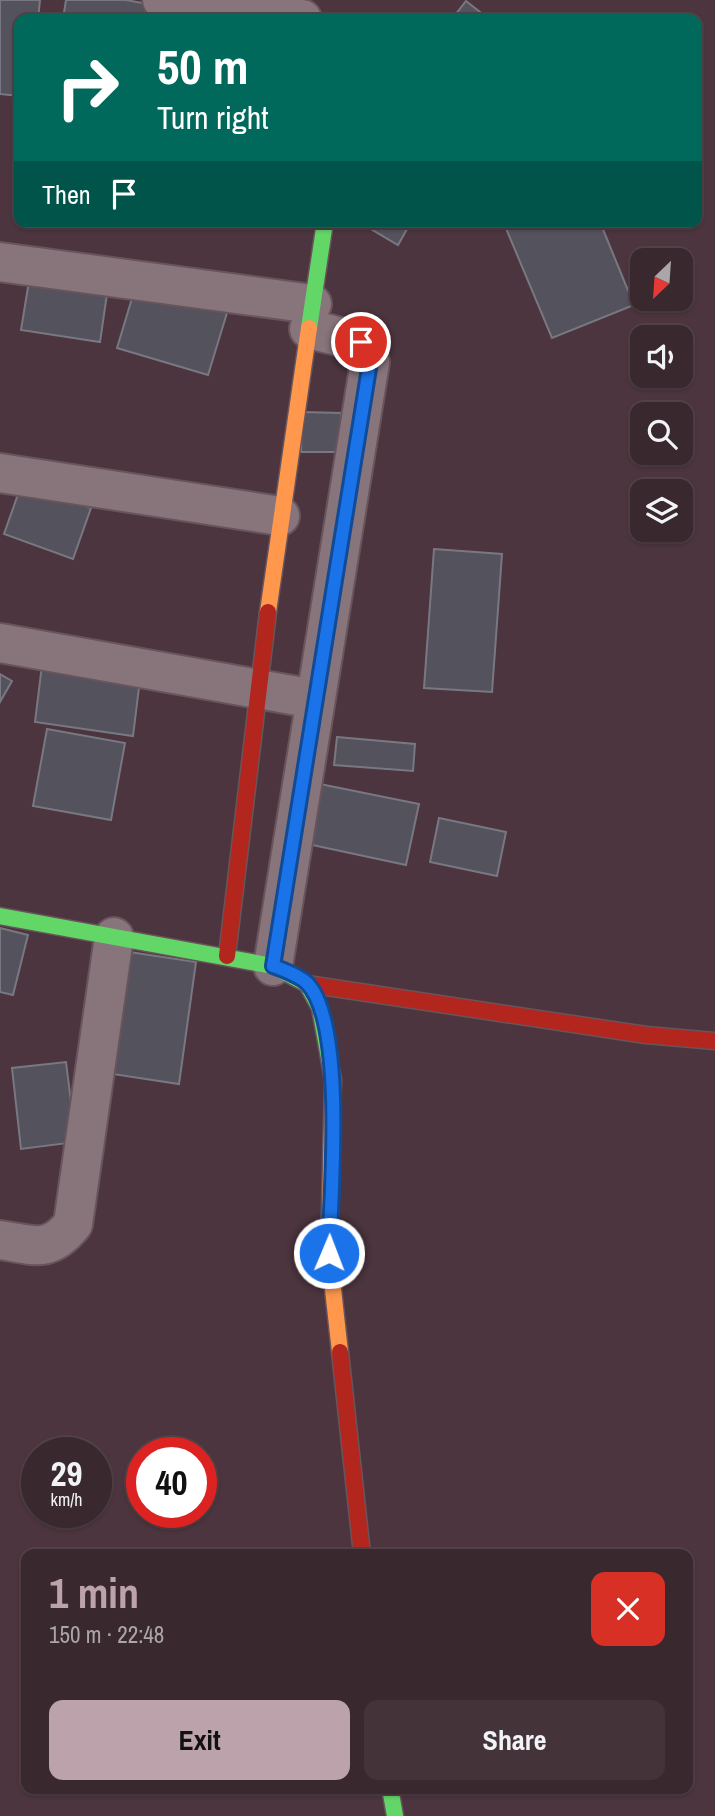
<!DOCTYPE html>
<meta charset="utf-8">
<style>
:root{--surface:#39282e;--page:#44343a;--text:#f1f3f6;--muted:#aba6aa;--line:#53444a;--accent:#bca2ab}
body{margin:0;font-family:"Archivo Narrow",sans-serif;background:var(--page);color:var(--text);height:100vh;display:flex;flex-direction:column;font-size:26px;white-space:nowrap}
*{box-sizing:border-box;margin:0}
p{font-size:23px;color:var(--muted)}
.icon{flex:none;width:38px;height:38px;fill:none;stroke:currentColor;stroke-width:2;stroke-linecap:round;stroke-linejoin:round}
.map{position:relative;flex:1;overflow:hidden}
.details{position:absolute;left:21px;top:1549px;width:672px;height:245px;display:flex;flex-direction:column;background:var(--surface);border-radius:14px;box-shadow:0 2px 5px #0004,0 0 0 2px var(--line)}
.details>*{flex:none}
.hud{position:absolute;left:14px;top:14px;width:688px;height:214px;border-radius:14px;box-shadow:0 2px 5px #0004,0 0 0 2px var(--line);background:#00695c;color:#fff;overflow:hidden}
.needle{width:46px;rotate:205deg}
.tools{position:absolute;left:630px;top:248px;display:grid;gap:14px}
.tools a{display:grid;place-items:center;width:63px;height:63px;border-radius:14px;background:var(--surface);box-shadow:0 2px 5px #0004,0 0 0 2px var(--line);font-size:35px}
.speed{position:absolute;left:21px;top:1437px;display:flex;gap:14px;font-size:35px;font-weight:700;text-align:center}
.speed>*{display:grid;place-content:center;width:91px;height:91px;border-radius:50%;background:var(--surface);box-shadow:0 2px 5px #0004,0 0 0 2px var(--line);line-height:1}
.speed small{font-size:18px;font-weight:400}
.speed .limit{border:10px solid #d22;background:#fff;color:#111}
.pin{position:absolute;display:grid;place-items:center;width:60px;height:60px;color:#fff;margin:-30px;border:4px solid #fff;border-radius:50%;box-shadow:0 2px 7px #0007}
.me{position:absolute;width:77px;margin:-38px;rotate:1deg;stroke-linejoin:round;filter:drop-shadow(0 0 5px #0008)}
.turn{display:flex;align-items:center;gap:24px;height:147px;padding:0 28px;font-size:32px}
.turn .icon{width:91px;height:91px;stroke-width:2.5}
.turn b{display:block;font-size:49px;line-height:60px}
.then{display:flex;align-items:center;height:66px;padding:0 28px;background:#0003;gap:14px;font-size:26px}
.round{display:grid;place-items:center;flex:none;width:74px;height:74px;border-radius:14px;background:var(--page)}
.head{display:flex;align-items:center;justify-content:space-between;height:119px;padding:0 28px}
h1{font-size:42px;font-weight:700;line-height:52px;color:var(--accent)}
.button{display:flex;gap:14px;margin-top:auto;padding:14px 28px}
.button a{flex:1;height:80px;border-radius:14px;background:var(--accent);color:#111;font-size:28px;font-weight:700;line-height:80px;text-align:center}
.button a+a{background:var(--page);color:var(--text)}
.map>svg:first-child{display:block}
.building{fill:#54525c;stroke:#797882;stroke-width:2}
.lines{fill:none;stroke-linecap:round;stroke-linejoin:round}
.street-casing{stroke:#68545b;stroke-width:42}
.fast-casing{stroke:#68545b;stroke-width:19}
.slow-casing{stroke:#68545b;stroke-width:19}
.jam-casing{stroke:#68545b;stroke-width:19}
.street{stroke:#88757b;stroke-width:38}
.fast{stroke:#63d668;stroke-width:16}
.slow{stroke:#ff974d;stroke-width:16}
.jam{stroke:#b3261e;stroke-width:16}
.route-casing{stroke:#114b97;stroke-width:18}
.route{stroke:#1a73e8;stroke-width:12}
</style>
<div class="map">
<svg width="715" height="1816" viewBox="0 0 715 1816">
<rect width="100%" height="100%" fill="#4c353e"/>
<path class="building" d="M0,0H40L38,19H19V96L0,94Z
M66,0H126L159,6L157,19H63Z
M466,1L489,19H452Z
M359,222H411L398,245Z
M516,222H600L634,305L552,338L505,226Z
M29,281L107,294L100,342L21,330Z
M136,285L227,313L208,375L117,348Z
M302,412L341,413L340,452H301Z
M22,483L91,508L73,559L4,534Z
M434,549L502,554L492,692L424,688Z
M43,657L141,671L133,736L35,722Z
M0,674L12,681L0,702Z
M47,729L125,743L111,820L33,806Z
M337,737L415,744L413,771L334,765Z
M315,783L419,804L406,865L303,843Z
M439,818L506,832L497,876L430,862Z
M0,928L28,935L13,995L0,992Z
M123,951L196,962L179,1084L106,1073Z
M66,1062L76,1142L21,1149L12,1068Z"/>
<g class="lines">
<defs>
<path id="street" d="M162,0L302,19
M0,262L312,304
M0,473L280,516
M0,643L314,699
M273,966L370,362L361,342L309,329
M0,1240C34,1245 49,1254 73,1224L114,937"/>
<path id="fast" d="M309,328L325,222
M0,916L273,966L307,984L320,1008L333,1080
M390,1788L395,1816"/>
<path id="slow" d="M268,612L309,328
M333,1080L329,1253L340,1352"/>
<path id="jam" d="M227,956L268,612
M307,984L646,1035L715,1041
M340,1352L362,1554"/>
</defs>
<use href="#street" class="street-casing"/>
<use href="#fast" class="fast-casing"/>
<use href="#slow" class="slow-casing"/>
<use href="#jam" class="jam-casing"/>
<use href="#street" class="street"/>
<use href="#fast" class="fast"/>
<use href="#slow" class="slow"/>
<use href="#jam" class="jam"/>
</g>
<g class="lines">
<defs>
<path id="route" d="M329,1253C331,1196 346,1023 307,983C298,975 284,970 273,966L370,362L361,342"/>
</defs>
<use href="#route" class="route-casing"/>
<use href="#route" class="route"/>
</g>
</svg>
<div class="tools">
<a><svg class="needle" viewBox="-14 -14 28 28"><path d="M0-13l5 13h-10z" fill="#e53935"/><path d="M0 13l5-13h-10z" fill="#aba6aa"/></svg></a>
<a><svg class="icon" aria-label="sound" viewBox="0 0 24 24"><path d="M4 9h4l5-4v14l-5-4H4zM17 9q2 3 0 6"/></svg></a>
<a><svg class="icon" aria-label="search" viewBox="0 0 24 24"><circle cx="10" cy="10" r="6"/><path d="M15 15l6 6"/></svg></a>
<a><svg class="icon" aria-label="layers" viewBox="0 0 24 24"><path d="M12 4l9 5-9 5-9-5zM3 14l9 5 9-5"/></svg></a>
</div>
<div class="speed"><div>29<small>km/h</small></div><div class="limit">40</div></div>
<div class="pin" style="left:361px;top:342px;background:#d93025"><svg class="icon" aria-label="arrive" viewBox="0 0 24 24"><path d="M6 21V4h12l-3 4 3 4H6"/></svg></div>
<svg class="me" style="left:329px;top:1253px" viewBox="-20 -20 40 40"><circle r="17" fill="#1a73e8" stroke="#fff" stroke-width="3"/><path d="M0-11L8 9 0 5-8 9z" fill="#fff"/></svg>
<div class="hud">
<div class="turn"><svg class="icon" aria-label="right" viewBox="0 0 24 24"><path d="M7 20v-9h11M14 6l5 5-5 5"/></svg><div><b>50 m</b>Turn right</div></div>
<div class="then">Then<svg class="icon" aria-label="arrive" viewBox="0 0 24 24"><path d="M6 21V4h12l-3 4 3 4H6"/></svg></div>
</div>
<section class="details">
<div class="head"><div><h1>1 min</h1><p>150 m · 22:48</p></div><a class="round" style="background:#d93025;color:#fff"><svg class="icon" aria-label="close" viewBox="0 0 24 24"><path d="M6 6l12 12M18 6L6 18"/></svg></a></div>
<div class="button"><a>Exit</a><a>Share</a></div>
</section>
</div>
